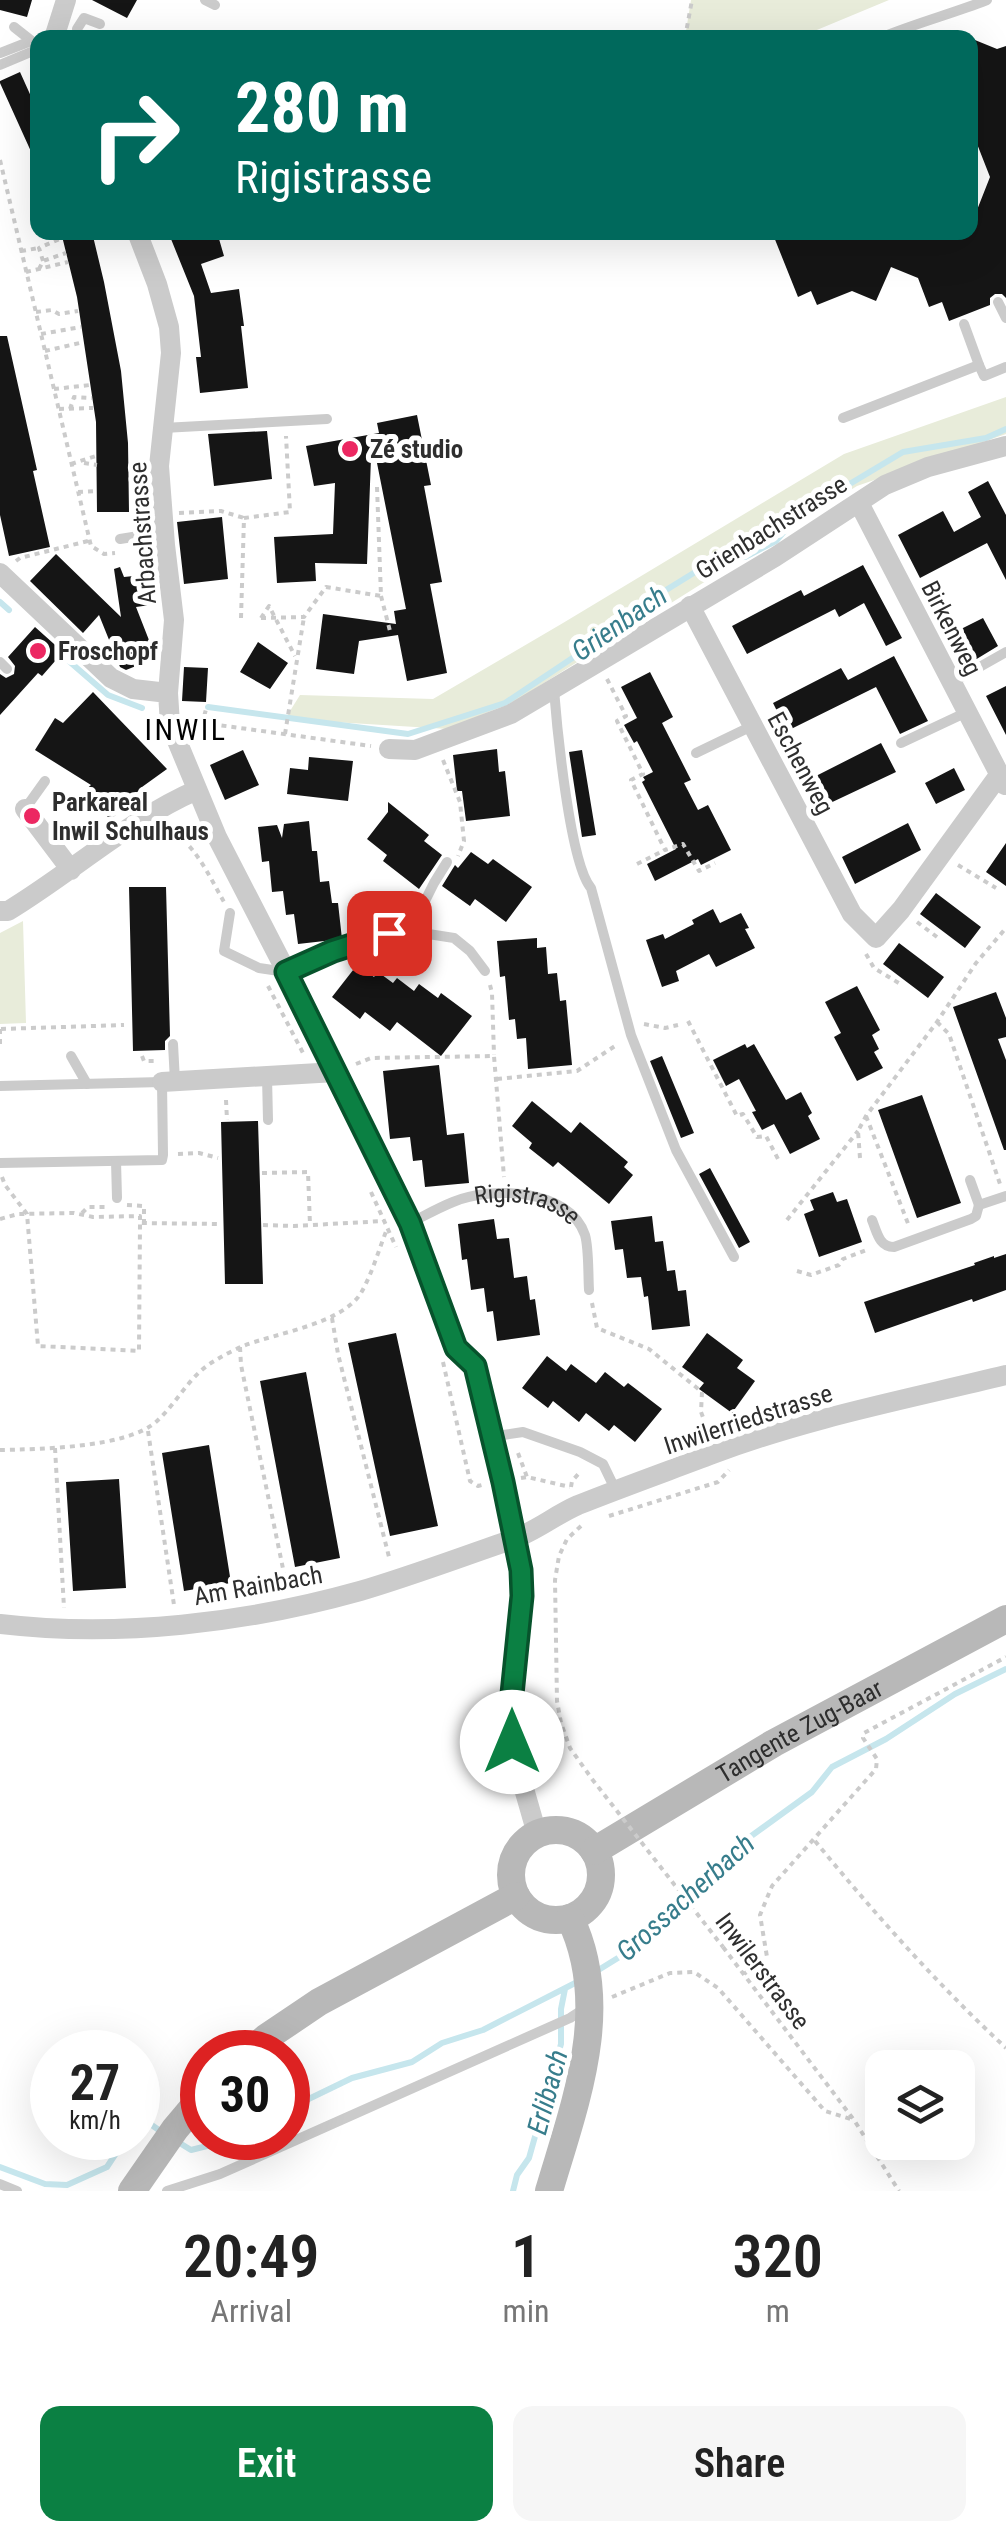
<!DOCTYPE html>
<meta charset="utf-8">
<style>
:root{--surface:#fff;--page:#f6f6f6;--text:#222;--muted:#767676;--accent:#0b8043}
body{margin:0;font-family:"Roboto Condensed",sans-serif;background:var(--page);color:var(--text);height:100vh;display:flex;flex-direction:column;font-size:38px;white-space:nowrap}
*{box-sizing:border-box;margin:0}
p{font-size:32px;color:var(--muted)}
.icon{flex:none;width:55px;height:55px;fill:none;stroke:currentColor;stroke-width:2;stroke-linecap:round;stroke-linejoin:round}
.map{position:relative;height:2191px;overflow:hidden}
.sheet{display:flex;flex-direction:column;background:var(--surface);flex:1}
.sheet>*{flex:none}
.top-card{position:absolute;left:30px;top:30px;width:948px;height:210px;border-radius:20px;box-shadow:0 10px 40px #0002;background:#00695c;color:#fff;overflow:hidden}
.tools{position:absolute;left:865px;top:2050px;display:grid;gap:20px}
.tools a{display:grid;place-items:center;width:110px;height:110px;border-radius:20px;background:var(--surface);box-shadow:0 10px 40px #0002;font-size:50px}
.speed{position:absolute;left:30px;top:2030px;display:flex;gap:20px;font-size:50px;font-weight:700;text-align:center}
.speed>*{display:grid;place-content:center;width:130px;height:130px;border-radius:50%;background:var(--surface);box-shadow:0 10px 40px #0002;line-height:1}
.speed small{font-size:25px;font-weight:400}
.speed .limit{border:15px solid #d22;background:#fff;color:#111}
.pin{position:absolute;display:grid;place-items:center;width:85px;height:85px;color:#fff;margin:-42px;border-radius:20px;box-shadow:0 5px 15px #0006}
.me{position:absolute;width:110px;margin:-55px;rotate:0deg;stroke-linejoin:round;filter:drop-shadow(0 0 8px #0008)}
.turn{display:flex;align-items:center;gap:35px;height:210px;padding:0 40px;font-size:45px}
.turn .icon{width:130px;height:130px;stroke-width:2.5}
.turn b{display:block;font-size:70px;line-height:85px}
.eta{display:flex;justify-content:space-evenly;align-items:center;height:170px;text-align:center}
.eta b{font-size:60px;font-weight:600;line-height:70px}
.primary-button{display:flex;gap:20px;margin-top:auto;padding:20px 40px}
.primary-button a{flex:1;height:115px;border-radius:20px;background:var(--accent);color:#fff;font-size:40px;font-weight:600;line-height:115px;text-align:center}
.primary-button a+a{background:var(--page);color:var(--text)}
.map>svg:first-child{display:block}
.green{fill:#e8ecda}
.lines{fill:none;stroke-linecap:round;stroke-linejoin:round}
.stream{stroke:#c6e6ed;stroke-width:6}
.building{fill:#151515}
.path{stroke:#cbcbcb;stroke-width:4;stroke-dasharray:5 5;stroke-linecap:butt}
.lane{stroke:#cbcbcb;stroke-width:10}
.street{stroke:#cbcbcb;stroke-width:20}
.secondary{stroke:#b8b8b8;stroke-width:28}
.path-bridge{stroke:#cbcbcb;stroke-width:4;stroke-dasharray:5 5;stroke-linecap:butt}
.route-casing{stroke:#07532c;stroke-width:25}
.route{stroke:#0b8043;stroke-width:18}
.poi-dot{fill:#ec2862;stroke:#fff;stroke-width:4}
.labels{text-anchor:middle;stroke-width:10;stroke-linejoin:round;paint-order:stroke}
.poi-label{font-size:25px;font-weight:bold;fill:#2e2e2e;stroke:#fff;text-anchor:start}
.street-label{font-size:25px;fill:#2e2e2e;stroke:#fff}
.water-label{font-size:28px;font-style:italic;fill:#377d8c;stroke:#fff}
.quarter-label{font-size:30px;letter-spacing:2.5px;fill:#000;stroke:#fff}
</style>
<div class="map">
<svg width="1006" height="2191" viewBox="0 0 1006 2191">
<rect width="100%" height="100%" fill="#fff"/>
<path class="green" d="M691,0H889L800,37H685Z
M1006,397V434L857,486L517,700L448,729L285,719L300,695L433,699L563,623L844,454Z
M23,921L26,1023L0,1024V933Z"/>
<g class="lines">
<path class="stream" d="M0,602L9,610
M63,656L108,695L142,708
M208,707L408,734L505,703L616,629L645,603L718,558L745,557L776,541L798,515L903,452L986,438L1006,429
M592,1974L634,1948L655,1929L725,1855L812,1792L832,1767L886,1739L955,1694L1006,1669
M288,2109L352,2078L412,2062L442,2043L483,2030L581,1980
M138,2122L146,2121L163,2133
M178,2142L191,2150L219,2143L230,2138
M0,2167L45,2184L67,2185L107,2167L126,2138
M513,2191L517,2175L529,2158L561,2044V2009L565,1989"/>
</g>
<path class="building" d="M0,0H32L27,17L0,10Z
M92,0H137L127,18Z
M970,38L997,49L1006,46V298L1002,294H995L990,298V305L949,321L942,302L929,307L918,278L891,267L876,301L852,291L817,305L811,291L798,297L772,232H970V208L977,210L990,177L970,126Z
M20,72L38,112V167L0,83V81Z
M61,232H92L104,282L121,371L128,443L129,512H97L96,422L77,297Z
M188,232H217L224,256L201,264L211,293L239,289L244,326H241L248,388L200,393L196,357H201L194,296L171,239Z
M0,336H7L37,470L33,471L50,547L9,556L0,515Z
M417,415L431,485L424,486L442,582L430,584L447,673L407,681L398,635L359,641L354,674L316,669L323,614L396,624L394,611L406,609L376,458H371L367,564L315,563L316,581L277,583L274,537L333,534L335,483L314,486L306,446L379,433L377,423Z
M267,431L272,479L214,486L208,434Z
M988,481L1006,515V580L987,543L920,578L898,535L943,511L954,532L981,517L968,492Z
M222,517L228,579L184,584L177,522Z
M56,554L121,617L114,569L120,567L124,577L153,574L157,604L136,607L156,658L126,670L120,667L99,615L83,633L30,581Z
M863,565L902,638L886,646L864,603L839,617L835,609L747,654L732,626L801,590L804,596Z
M983,618L998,646L975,660L969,649L963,652L953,633Z
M35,627L63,652L42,676L38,673L0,715V674L6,678L14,674L15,666L8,657Z
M258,642L288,663L270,689L240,672Z
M894,656L928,721L900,734L876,687L787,731L773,703L841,668L848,680Z
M184,667L208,668L206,702L182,701Z
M650,672L673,717L662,723L691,780L684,783L698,810L708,805L731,850L701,865L698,859L655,881L647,864L676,849L642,782L645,780L643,777L653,772L637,741L634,743L624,725L637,718L621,687Z
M1006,686V735L986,696Z
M93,692L167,769L142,787L111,820L83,792L91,785L35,750L55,718L63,723Z
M881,743L896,772L826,805L812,778Z
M497,749L499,772L505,771L510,816L466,821L462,791H457L453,755Z
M243,750L259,785L225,800L210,765Z
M582,750L596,835L582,837L569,752Z
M309,757L353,761L348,801L287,794L290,768L308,770Z
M954,768L965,790L936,804L925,783Z
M388,802L429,835L424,841L442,855L419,889L383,861L387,855L367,839L388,812Z
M309,821L312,851H317L320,882L329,881L332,903H338L342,939L298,944L294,914L286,915L283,891L272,892L269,861L262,862L258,827L277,825L282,838L284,824Z
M908,823L921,850L855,884L842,857Z
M1006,843V886L986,872Z
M471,852L488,864L493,859L532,887L506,922L475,899L470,906L442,886L455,865L458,868Z
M129,887H166L170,1036L165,1041V1050L133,1051Z
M936,893L981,927L965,948L920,914Z
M713,909L720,923L741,913L749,928L745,929L755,948L716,967L709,954L676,971L679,981L662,987L646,940L663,934L665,939L694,924L692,920Z
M537,938V948L546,947L548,974L557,973L560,1001L566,1000L572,1065L528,1069L526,1038L517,1039L515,1019L509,1020L505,976L500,977L497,941Z
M899,943L944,977L928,998L883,964Z
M357,965L374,977L378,972L393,983L397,978L414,991L419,984L438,998L441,993L472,1016L441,1056L397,1022L390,1031L365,1012L360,1019L332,997Z
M857,986L880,1030L872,1035L879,1049L874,1052L883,1068L857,1081L834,1037L841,1033L825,1002Z
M996,992L1006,1018V1037L998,1039L1006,1060V1150H1004L953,1007Z
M745,1044L747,1048L754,1044L786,1100L801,1092L812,1113L808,1116L820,1139L790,1154L774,1124L762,1130L752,1112L756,1111L739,1079L726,1086L713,1060Z
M662,1056L694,1133L681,1138L650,1061Z
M439,1065L447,1135L464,1133L469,1183L425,1187L422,1160L413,1161L410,1137L390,1139L383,1071Z
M922,1095L961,1203L917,1218L878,1110Z
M532,1101L571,1133L580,1122L628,1162L624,1167L633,1175L609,1204L558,1162L553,1167L529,1148L532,1143L512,1126Z
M258,1121L263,1284H225L221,1122Z
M710,1168L750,1242L739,1248L699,1174Z
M833,1192L837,1202L847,1199L862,1242L819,1257L804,1214L814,1210L810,1200Z
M652,1216L655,1242L663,1241L667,1271L675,1270L678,1291L686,1290L690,1326L652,1330L648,1296L644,1297L641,1277L627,1278L623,1249L615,1250L611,1221Z
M494,1219L497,1239L509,1238L514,1278L527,1276L530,1300L535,1299L540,1335L497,1341L493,1311L487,1312L484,1288L471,1290L467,1259L462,1260L458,1224Z
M1006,1254V1290L973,1302L972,1299L875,1333L864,1302L975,1265L974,1263L994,1256V1258Z
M396,1333L438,1526L390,1536L348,1343Z
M707,1333L743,1360L737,1368L755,1381L732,1413L699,1389L704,1383L682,1367Z
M547,1356L566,1371L571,1364L596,1383L605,1372L624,1387L628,1383L662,1409L635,1442L614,1425L609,1431L586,1413L579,1422L553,1401L548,1408L522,1388Z
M306,1372L340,1558L295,1567L260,1381Z
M209,1445L231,1583L184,1591L162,1453Z
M119,1479L126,1588L73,1591L66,1482Z"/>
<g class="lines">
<path class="path" d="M685,38L692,0
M0,160L91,546L104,554L115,553
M21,251L39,248
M43,261L39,248L62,238
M39,269L43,261L66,253
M26,272L68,262
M36,312L52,310L59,314L78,311
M41,334L81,327
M45,351L84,342
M54,389L90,385
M59,409L93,408
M70,409L74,397L92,398
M84,463L97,465
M71,464L96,456
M78,492L97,491
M179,513L221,511L244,518
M16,561L20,558L88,541
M381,596L390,631
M241,618L244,518L290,512L286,436
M261,618L304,617L326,587L381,596L377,487
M261,618L269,606L295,656
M607,679L626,716L617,721L643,774L631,780L665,850L683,844L699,871L715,863
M202,725L206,709
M192,728L211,724L371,746
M285,734L304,617
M443,760L460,802L464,841L458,856
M166,828C194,841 209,876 224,902
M637,864L665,850
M958,865L996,888
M917,922L941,940
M866,954L874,968L902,985
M490,985L492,993L494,1055
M268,986L303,1053
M688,1021L737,1116L743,1114L757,1137L766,1136L778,1159
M937,1022L949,1034L1000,1184
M644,1024L665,1028L678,1025
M0,1029V1047
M1,1029L124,1025
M142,1056L144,1061H158
M356,1064L371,1058L494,1056L504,1177
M497,1079L577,1071L618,1044
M226,1100L227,1120
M866,1116L909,1226
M178,1154L199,1153L218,1158
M860,1158L858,1131L866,1116L937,1022L976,963L1006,928
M262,1173L308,1172L310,1225
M2,1177L5,1185L27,1214L38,1346L139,1351L140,1223
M371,1192L396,1247
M127,1205L144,1206V1223
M82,1213L88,1207H105
M0,1219L18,1214L74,1213L93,1217L140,1216V1223L219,1224
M787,1220L858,1131
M263,1225L294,1226L384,1221
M797,1271L811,1275L839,1265L843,1259L869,1249
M592,1303L597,1328L649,1349L702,1392L701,1412L710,1436
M332,1318L338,1354L390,1561
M240,1347L241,1365L287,1588
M443,1362L470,1481L478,1486L482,1485
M148,1431L174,1605
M55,1448L64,1608
M0,1450C40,1449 128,1448 157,1421C178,1402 190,1374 216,1360C224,1355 234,1350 243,1346C276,1333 342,1324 361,1293C372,1274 379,1249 387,1229
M518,1453L527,1477
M521,1478L527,1477L570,1487
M571,1487L572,1481L581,1471
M609,1516L718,1482L729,1470
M581,1526L567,1539L559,1556L555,1580L557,1701L561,1723L570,1748L592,1779
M815,1841C875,1914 937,1984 1006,2048
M723,1947L854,2120L899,2191
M744,1974L767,1957L760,1915L772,1886L876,1769L877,1759L863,1738L864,1733L1006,1657
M612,1997L670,1973L694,1972L718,1988L825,2111L854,2120"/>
<g class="lane">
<path d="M205,0L215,5"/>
<path d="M14,27L33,42"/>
<path d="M77,29L84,18L100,24"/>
<path d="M880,38C916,23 951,14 987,0"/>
<path d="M0,53L31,41"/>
<path d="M0,65L38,49"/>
<path d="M998,302L1006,318"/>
<path d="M964,324L979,365"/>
<path d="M843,418L979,365L984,376L1006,367"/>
<path d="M163,428L327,419"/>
<path d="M120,539L164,532"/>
<path d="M140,548L165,545"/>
<path d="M0,662L7,669"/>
<path d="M953,682L1006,652"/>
<path d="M554,690C557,728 570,864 591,888L631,1035L676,1150L734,1257"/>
<path d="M901,743L967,712"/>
<path d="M696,753L752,726"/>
<path d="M25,809L45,781"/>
<path d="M230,913L224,951L259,968L286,972L333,951L389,933H422L454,938L470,951L485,971"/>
<path d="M409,933L434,883L447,862"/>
<path d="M173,1044L175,1081"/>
<path d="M71,1056L87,1084"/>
<path d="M267,1077L268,1120"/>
<path d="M0,1086L162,1082L163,1155L162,1160L0,1163"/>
<path d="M116,1161L117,1198"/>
<path d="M970,1180L979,1205"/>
<path d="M872,1220C877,1232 879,1247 894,1247L971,1219L976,1216L979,1205L1006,1196"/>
<path id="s1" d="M410,1223C424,1216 438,1208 453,1202C491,1186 569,1188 585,1235C589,1249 588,1274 589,1290"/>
<path d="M495,1442L503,1435L523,1432L580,1452L603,1464L616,1491"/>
<path d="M0,2184L17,2191"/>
<path d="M167,2191L220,2174L570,2018L587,2007"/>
</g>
<path class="street" d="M54,38L66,0
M137,232L157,284L169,327L171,353L159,466L165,545L174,620L168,693L170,724L217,837L320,1037L410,1223L457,1348L475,1366L503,1481L521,1570L522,1596L510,1724L516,1761L537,1834
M859,503L1005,785
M0,573L111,678L133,689L168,693
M690,606L852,914L876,938L901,910L999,775
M389,749L415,750L511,714L775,557L885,485L928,467L1006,446
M25,809L71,870
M0,911H8C71,873 130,819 197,790
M162,1082L336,1072
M0,1624C119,1638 246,1623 360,1591C411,1576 461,1557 511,1540C535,1532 555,1515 578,1505C623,1487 668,1471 713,1454C808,1418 908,1399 1006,1375"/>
<g class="secondary">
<circle cx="556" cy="1875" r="45"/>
<path id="s2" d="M594,1851L774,1743L1006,1619"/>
<path d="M250,2052L267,2037L319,2002L516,1896"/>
<path d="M132,2191L175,2129L202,2097"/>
<path d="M549,2191C575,2103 613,2007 570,1918"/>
</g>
<path class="path-bridge" d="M592,1779L723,1947"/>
</g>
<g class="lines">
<defs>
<path id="route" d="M389,933L333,951L286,972L410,1223L456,1348L475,1366L503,1482L521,1570L522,1596L512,1694V1742"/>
</defs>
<use href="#route" class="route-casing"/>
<use href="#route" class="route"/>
</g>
<g class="poi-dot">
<circle cx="350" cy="449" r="10"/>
<circle cx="38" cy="651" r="10"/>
<circle cx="32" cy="816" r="10"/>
</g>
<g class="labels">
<g class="poi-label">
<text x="370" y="458">Zé studio</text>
<text x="58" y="660">Froschopf</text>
<text x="52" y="811">Parkareal<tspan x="52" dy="29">Inwil Schulhaus</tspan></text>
</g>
<g class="street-label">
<text transform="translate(771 527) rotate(-32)" y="9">Grienbachstrasse</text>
<text transform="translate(142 533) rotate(-94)" y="9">Arbachstrasse</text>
<text transform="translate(952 628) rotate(63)" y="9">Birkenweg</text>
<text transform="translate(801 763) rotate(62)" y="9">Eschenweg</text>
<text dy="9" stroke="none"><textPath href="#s1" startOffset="125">Rigistrasse</textPath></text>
<text transform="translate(748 1419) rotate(-18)" y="9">Inwilerriedstrasse</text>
<text transform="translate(258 1585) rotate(-10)" y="9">Am Rainbach</text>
<text dy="9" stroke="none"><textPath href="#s2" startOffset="238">Tangente Zug-Baar</textPath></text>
<text transform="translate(763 1971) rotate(53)" y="9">Inwilerstrasse</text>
</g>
<g class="water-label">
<text transform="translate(619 623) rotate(-35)" y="10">Grienbach</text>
<text transform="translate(685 1897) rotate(-42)" y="10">Grossacherbach</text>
<text transform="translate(547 2092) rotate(-75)" y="10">Erlibach</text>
</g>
<g class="quarter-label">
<text x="186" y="740">INWIL</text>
</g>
</g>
</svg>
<div class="tools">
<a><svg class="icon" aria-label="layers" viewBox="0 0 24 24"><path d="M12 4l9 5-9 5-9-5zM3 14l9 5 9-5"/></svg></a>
</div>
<div class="speed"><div>27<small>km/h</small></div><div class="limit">30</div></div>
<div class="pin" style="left:389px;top:933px;background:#d93025"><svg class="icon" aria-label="arrive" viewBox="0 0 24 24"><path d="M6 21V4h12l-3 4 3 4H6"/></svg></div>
<svg class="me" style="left:512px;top:1742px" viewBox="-20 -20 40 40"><circle r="19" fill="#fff"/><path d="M0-13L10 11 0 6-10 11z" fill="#0b8043"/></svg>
<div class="top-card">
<div class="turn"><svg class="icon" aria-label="right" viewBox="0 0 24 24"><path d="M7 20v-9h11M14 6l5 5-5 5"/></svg><div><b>280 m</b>Rigistrasse</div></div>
</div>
</div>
<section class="sheet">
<div class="eta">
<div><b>20:49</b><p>Arrival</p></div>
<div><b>1</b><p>min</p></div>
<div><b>320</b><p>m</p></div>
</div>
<div class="primary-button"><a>Exit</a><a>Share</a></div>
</section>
